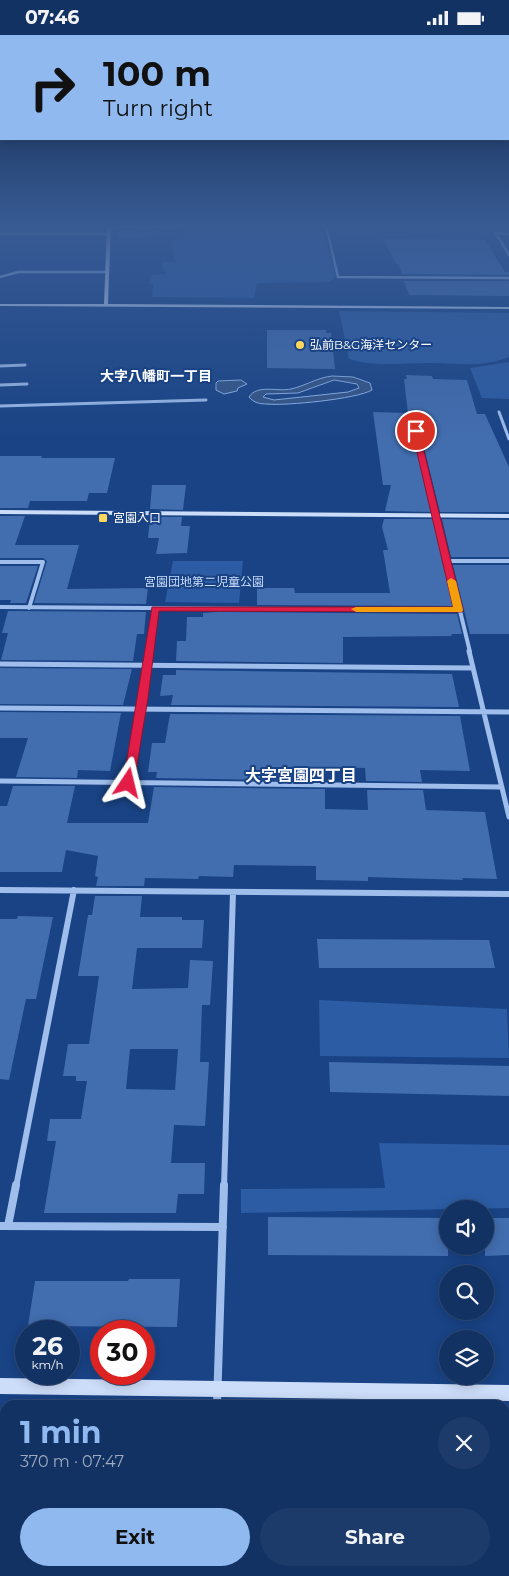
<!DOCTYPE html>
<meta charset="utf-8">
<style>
:root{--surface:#133264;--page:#1c3a6a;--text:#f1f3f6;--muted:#9daabf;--line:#324d78;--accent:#90b9f0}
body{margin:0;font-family:Montserrat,"Noto Sans JP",sans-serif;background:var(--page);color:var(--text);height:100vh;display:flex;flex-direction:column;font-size:19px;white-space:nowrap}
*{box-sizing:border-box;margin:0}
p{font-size:16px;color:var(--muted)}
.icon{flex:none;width:28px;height:28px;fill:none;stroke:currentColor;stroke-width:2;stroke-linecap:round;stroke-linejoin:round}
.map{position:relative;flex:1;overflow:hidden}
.sheet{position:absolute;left:0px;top:1365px;width:510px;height:176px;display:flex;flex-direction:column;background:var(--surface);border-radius:15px 15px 0 0;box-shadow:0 2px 12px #0003,0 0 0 1px var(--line)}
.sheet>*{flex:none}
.banner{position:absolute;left:0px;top:0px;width:510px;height:105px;box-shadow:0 2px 12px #0003,0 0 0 1px var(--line);background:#90b9f0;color:#111;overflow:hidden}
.controls{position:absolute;left:439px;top:1165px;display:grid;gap:10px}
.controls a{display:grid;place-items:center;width:55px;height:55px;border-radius:50%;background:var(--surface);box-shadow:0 2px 12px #0003,0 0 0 1px var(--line);font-size:25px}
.speed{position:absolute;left:15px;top:1285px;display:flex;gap:10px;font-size:25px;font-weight:700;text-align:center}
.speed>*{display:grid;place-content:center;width:65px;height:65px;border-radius:50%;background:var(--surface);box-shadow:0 2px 12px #0003,0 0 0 1px var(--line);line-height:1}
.speed small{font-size:12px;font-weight:400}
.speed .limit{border:8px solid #d22;background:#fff;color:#111}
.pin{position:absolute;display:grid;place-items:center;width:42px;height:42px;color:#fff;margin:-21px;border:2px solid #fff;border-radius:50%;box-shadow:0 1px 5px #0007}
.me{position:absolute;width:55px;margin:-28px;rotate:10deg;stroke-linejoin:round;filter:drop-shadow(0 0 4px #0008)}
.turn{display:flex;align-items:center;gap:18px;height:105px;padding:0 20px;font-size:22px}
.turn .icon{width:65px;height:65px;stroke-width:2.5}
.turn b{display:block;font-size:35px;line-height:42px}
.round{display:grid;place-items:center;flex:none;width:52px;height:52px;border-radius:26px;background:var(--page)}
.headline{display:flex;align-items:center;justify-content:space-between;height:85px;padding:0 20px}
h1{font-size:30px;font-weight:700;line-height:38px;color:var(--accent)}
.primary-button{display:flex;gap:10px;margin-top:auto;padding:10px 20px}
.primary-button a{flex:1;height:58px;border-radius:30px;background:var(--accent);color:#111;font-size:20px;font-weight:700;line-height:58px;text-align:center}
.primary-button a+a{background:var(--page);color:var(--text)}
.status{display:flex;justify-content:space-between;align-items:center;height:35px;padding:0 25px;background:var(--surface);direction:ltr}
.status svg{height:14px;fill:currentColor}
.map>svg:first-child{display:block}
.green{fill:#2c5ca4}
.water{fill:#355586;stroke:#92b8ef;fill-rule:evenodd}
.building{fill:#426daf;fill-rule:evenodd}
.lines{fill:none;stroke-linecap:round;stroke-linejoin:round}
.street-far5{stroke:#9fbeec;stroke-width:2.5}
.street-far4{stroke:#9fbeec;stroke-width:3}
.street-far3{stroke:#9fbeec;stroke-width:4}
.street-far2{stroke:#9fbeec;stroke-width:5}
.street-far1{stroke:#9fbeec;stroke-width:6}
.street{stroke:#9fbeec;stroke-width:8}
.secondary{fill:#ccddf9;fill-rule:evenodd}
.route{fill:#e11d48;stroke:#92132f}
.slow{fill:#f59e0b}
.poi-dot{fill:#ffd85b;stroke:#194385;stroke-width:2}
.labels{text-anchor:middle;stroke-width:4;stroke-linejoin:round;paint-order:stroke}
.far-poi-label{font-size:12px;fill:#fff;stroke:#194385;text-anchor:start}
.far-park-label{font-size:12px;fill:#c5daf9;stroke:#194385}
.far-neighbourhood-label{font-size:14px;font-weight:bold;fill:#fff;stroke:#194385}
.neighbourhood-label{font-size:16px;font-weight:bold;fill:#fff;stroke:#194385}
</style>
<div class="status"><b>07:46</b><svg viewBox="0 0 49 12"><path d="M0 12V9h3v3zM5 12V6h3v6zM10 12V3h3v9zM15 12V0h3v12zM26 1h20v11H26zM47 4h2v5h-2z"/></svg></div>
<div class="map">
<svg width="509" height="1541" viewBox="0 0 509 1541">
<rect width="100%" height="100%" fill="#194385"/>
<path class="green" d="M321,190L336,241L330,247L257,248L254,263L152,262L153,249L149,248L153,240L166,239L161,227H176L171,206L183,205L185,192Z
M156,192V199L151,200L150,202L118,203V194Z
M339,276L509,278V322C485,332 458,329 433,328C404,327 376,333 349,324Z
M509,327V364L482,363L470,333Z
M173,526H243L239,568L165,567Z
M319,965L507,974L509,1023L320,1021Z
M379,1108L509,1110V1173L241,1178V1154L385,1153Z"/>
<path class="water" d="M332,341L353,342L370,348L372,355C357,364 285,371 267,369C260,369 254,368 249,362C257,349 278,357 291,354C305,351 316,343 332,341ZM334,345L357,349L359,353L348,357L274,365L263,362L266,359L298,358Z
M241,345L247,349L238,353L237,356L224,359L216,355V348L218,346Z"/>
<path class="building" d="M383,204L485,205L505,237H509V240L402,239L399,229H396Z
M404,246H509V261L409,260Z
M267,295H326V298H331L335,334L267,333Z
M406,340L432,341L433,344L467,345L477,379H485L509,432V477H440L415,376L412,374L409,378L432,477L385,476L391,450H383L373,377L408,378L404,344H407Z
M0,421H42L41,423H115L107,458H89L87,466H30L28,473H0Z
M152,450H186L183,475L150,474Z
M0,481H25L15,510H79L67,554L148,553L146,569L34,568L47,526L43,523H0Z
M150,482H182L181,491H190L187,518L156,519L159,503H148Z
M384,484H434L443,523L442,526L445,530L455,571L257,570V553H294L295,558H390L383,515H388L382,492Z
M442,484L509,485V522H451Z
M453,530H509V599H470Z
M0,531H38L26,568H10L11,565H0Z
M8,576L146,577L144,599H137L133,626L1,625L8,598H2Z
M218,577L457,579L462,599H451L452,601L343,602V628L176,626L177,606H186L187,582H203V578Z
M0,633L132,634L123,670L0,669Z
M176,635L452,639L459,672L171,670L173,660L160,661L163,640H176Z
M0,677L121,678L110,736L78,735L77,743L16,742L28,703H0Z
M170,679L460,681L470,736L420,735L422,747L366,746L365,733L325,732V746L156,743L157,737H148L152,708H165Z
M13,751H75L67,788H148L154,752L325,754V774L368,775L367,755H423L426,775L485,777L497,844L462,843L463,845L368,842V846L316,845V831L234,830L233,842L199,841L198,844L145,843L144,851H96L98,842L95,841L98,821L66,815L62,837H0V771H7Z
M95,861H142L140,882H182V885H204L202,913H137L132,954L188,953L190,925L213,926L210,970H202L200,1027H209L205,1091L174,1090L171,1128H205L204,1159H178L176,1178H44L56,1106H47L50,1084H81L87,1046H76V1041H63L68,1009H89L99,941H78L88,880H92ZM130,1014H178L175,1055L126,1054Z
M18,881L53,882L36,964H26L9,1045L0,1044V884H17Z
M317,904L489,905L495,933H319Z
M329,1027L509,1031V1061L330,1057Z
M268,1182L448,1183V1221L268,1220Z
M485,1183H509V1220L485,1221Z
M129,1244H180L177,1292L28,1291L35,1246H128Z"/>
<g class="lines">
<path class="street-far5" d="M326,190L338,242L509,243
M108,192L307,190
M0,199H108
M509,199L496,198L509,220
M0,242L18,237H107"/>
<path class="street-far4" d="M0,331L25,330
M0,350L27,349
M0,371L206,365
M412,377L426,437
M499,377L509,404"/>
<path class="street-far3" d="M426,436L470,617
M446,526H509
M0,527H43L29,573
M0,572L458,575
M149,617L155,574"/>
<path class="street-far2" d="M469,616L509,782
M0,629L473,633
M0,673L509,677
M0,746L502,752
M128,748L149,616"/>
<path class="street-far1" d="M0,855L509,859
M16,1152L74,855
M224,1152L233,857"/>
<path class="street" d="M0,1191L223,1192
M8,1191L16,1150
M217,1370L224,1150
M0,1524H5
M210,1536V1541"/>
<path class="secondary" d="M107,190H111L108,269L509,272V274L0,271V269H104Z
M0,475L509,479V483L0,479Z
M0,1343L509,1350V1366L0,1359Z"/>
</g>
<linearGradient id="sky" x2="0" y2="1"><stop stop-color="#0e2549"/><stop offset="0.47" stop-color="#385b94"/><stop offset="1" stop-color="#385b94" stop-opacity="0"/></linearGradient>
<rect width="509" height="405" fill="url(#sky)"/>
<path class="route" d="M416,394L419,396L463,575L462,577L159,576L148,663L134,748L132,750H124L123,748L152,572H453L412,396Z"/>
<path class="slow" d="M451,543L456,546L463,575L462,577H356L351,574L356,572H453L447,546Z"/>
<g class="poi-dot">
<circle cx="300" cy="310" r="5"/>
<rect x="98" y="478" width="10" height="10" rx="2.5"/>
</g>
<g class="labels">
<g class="far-poi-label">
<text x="310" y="314">弘前B&amp;G海洋センター</text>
<text x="113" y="487">宮園入口</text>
</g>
<g class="far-park-label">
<text x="204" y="551">宮園団地第二児童公園</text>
</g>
<g class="far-neighbourhood-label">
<text x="156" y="346">大字八幡町一丁目</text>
</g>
<g class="neighbourhood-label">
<text x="301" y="746">大字宮園四丁目</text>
</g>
</g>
</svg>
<div class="controls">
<a><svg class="icon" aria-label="sound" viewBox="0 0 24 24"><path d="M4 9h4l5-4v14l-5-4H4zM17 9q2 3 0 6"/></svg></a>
<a><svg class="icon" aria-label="search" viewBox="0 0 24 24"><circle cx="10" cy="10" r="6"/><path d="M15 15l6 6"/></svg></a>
<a><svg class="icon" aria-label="layers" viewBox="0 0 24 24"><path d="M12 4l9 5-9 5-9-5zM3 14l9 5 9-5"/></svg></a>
</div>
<div class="speed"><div>26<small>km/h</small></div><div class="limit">30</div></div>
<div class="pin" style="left:416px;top:396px;background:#d93025"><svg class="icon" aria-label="arrive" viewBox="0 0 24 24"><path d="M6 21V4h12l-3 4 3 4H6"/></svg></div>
<svg class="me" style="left:128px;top:748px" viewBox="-20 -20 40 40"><path d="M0-17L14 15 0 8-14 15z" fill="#e11d48" stroke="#fff" stroke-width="4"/></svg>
<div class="banner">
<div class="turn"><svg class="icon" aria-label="right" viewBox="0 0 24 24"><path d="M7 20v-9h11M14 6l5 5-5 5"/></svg><div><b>100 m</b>Turn right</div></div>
</div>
<section class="sheet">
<div class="headline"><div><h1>1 min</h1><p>370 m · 07:47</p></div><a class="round"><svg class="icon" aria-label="close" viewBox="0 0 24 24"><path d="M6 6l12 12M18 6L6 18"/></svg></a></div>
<div class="primary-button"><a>Exit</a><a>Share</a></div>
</section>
</div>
